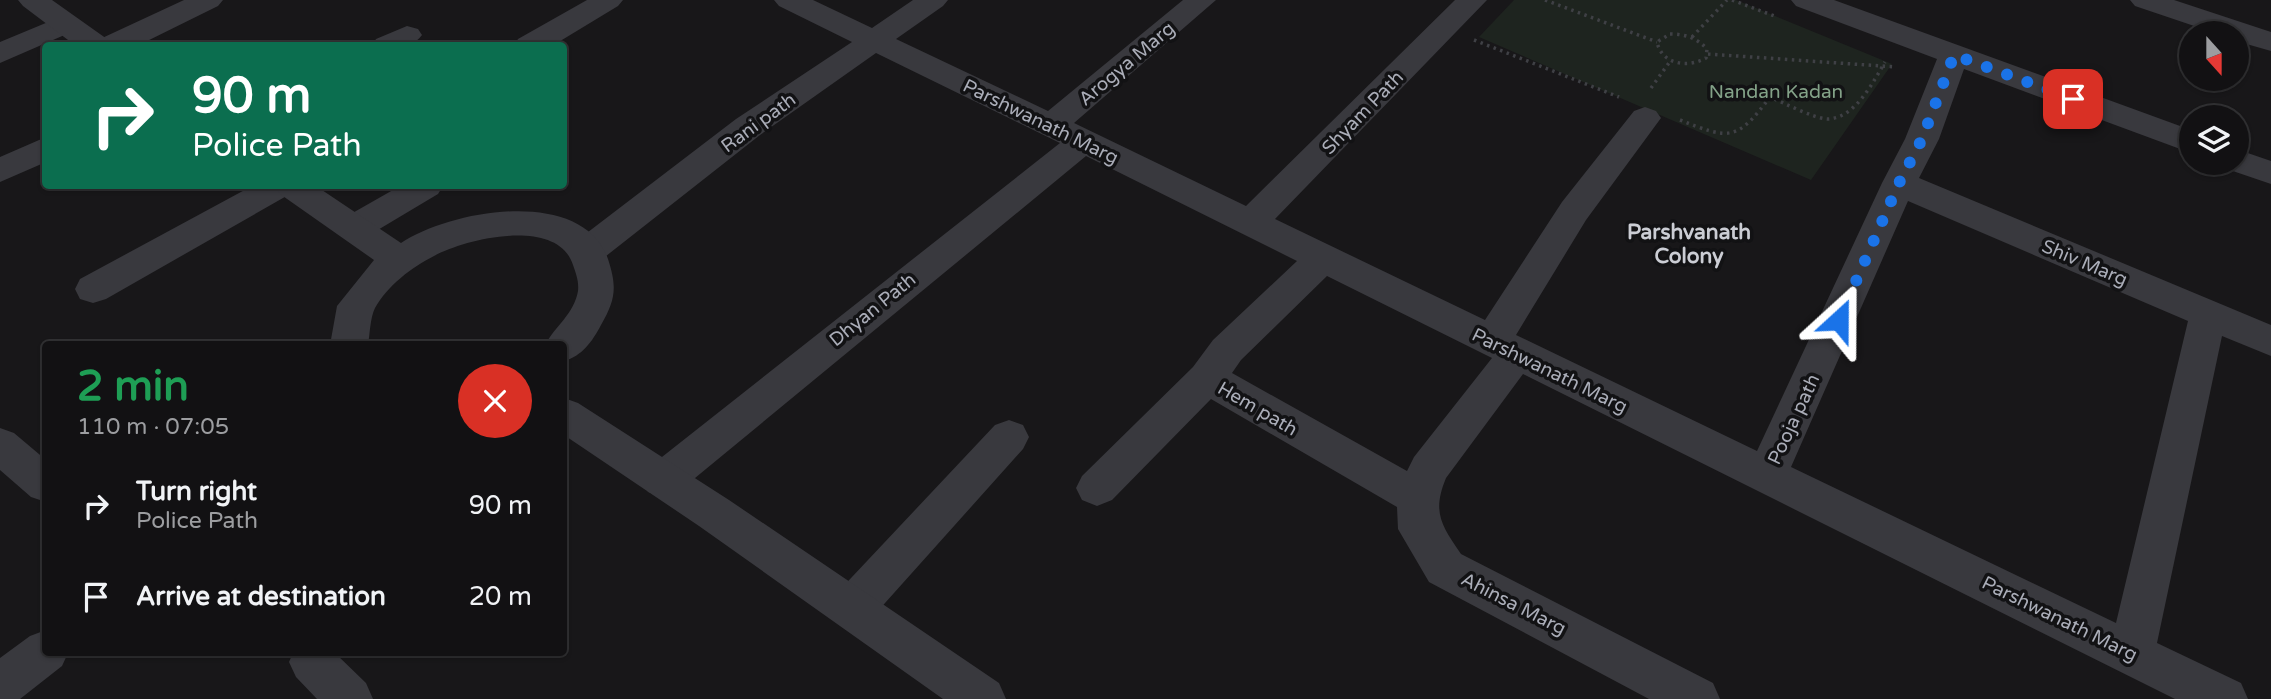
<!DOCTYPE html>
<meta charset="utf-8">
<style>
:root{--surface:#121113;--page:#1f1f21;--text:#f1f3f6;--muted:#9c9da0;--line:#313133}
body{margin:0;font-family:"Varela Round",sans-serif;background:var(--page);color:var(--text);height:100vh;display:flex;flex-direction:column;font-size:26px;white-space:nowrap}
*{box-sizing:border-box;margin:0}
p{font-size:23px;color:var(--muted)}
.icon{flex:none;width:38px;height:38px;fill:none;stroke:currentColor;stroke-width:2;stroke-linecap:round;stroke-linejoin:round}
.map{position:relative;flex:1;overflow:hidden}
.details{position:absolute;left:42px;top:341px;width:525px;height:315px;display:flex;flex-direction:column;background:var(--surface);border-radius:7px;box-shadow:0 2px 5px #0004,0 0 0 2px var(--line)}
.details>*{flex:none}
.hud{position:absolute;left:42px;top:42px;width:525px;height:147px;border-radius:7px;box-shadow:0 2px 5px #0004,0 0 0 2px var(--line);background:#0b6e4f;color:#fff;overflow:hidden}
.needle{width:46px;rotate:159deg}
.controls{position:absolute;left:2179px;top:21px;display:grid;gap:14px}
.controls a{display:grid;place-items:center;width:70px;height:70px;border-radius:50%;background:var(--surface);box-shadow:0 2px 5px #0004,0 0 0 2px var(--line);font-size:35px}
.pin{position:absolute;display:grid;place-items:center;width:60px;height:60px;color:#fff;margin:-30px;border-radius:14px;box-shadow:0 4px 10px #0006}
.me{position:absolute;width:77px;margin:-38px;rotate:24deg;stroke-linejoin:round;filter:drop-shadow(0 0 5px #0008)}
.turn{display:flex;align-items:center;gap:24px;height:147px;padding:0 35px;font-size:32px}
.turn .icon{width:91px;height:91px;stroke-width:2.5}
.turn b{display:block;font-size:49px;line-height:60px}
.round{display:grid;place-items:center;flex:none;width:74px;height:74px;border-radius:37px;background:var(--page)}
.summary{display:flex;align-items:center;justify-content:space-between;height:119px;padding:0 35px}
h1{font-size:42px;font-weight:700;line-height:52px;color:#1e9e55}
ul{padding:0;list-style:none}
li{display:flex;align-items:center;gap:21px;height:91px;padding:0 35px}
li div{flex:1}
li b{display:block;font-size:26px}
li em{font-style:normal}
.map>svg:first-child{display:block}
.green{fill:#1e241f}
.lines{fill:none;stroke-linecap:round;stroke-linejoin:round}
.path{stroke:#3f4045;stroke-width:3.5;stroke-dasharray:2.5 4.5;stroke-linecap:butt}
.minor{fill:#39393e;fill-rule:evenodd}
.tertiary{fill:#39393e;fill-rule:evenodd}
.route{stroke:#1a73e8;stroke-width:12;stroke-dasharray:0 21.6}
.labels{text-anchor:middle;stroke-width:7;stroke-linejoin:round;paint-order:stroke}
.street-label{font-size:19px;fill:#aaadb8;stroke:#121214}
.park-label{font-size:19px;fill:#83a288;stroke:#121214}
.neighbourhood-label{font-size:21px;font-weight:bold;fill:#cbcdd4;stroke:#121214}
</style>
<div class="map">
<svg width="2271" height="699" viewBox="0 0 2271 699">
<rect width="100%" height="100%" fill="#181719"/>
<path class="green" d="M1514,0H1736L1892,64L1811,180L1479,37Z"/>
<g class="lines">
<path class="path" d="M1545,0L1657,42
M1732,0L1777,17
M1670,34C1685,34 1697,38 1707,49L1706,58C1688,68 1662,65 1657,42Z
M1692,37L1727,0
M1474,40L1619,97
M1708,54L1896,67
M1651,88L1671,60
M1680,120C1730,140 1737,141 1770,97C1784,103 1813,118 1827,119C1855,119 1873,82 1885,62"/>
<path class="minor" d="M184,0H223L218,6L137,46H96L100,39Z
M587,0H623L618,6L552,46H514L518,39Z
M774,0H813L872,28L913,0H948L943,6L896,39L1048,111L1183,0H1216L1074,123L1246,206L1455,0H1487L1275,219L1485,320L1562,202L1634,111L1645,107L1656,111L1661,118L1586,220L1516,335L1757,451L1882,183L1905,139L1937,59L1796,6L1791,0H1834L2191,130V153L1964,69L1939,139L1919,178L2271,325V356L2222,336L2157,643L2241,683L2248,699H2175L1523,374L1446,478C1432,512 1441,525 1461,554L1713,683L1720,699H1649L1429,582L1398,529L1397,507L1211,399L1112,500L1097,506L1082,500L1076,488L1082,476L1193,367L1213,340L1297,261L1086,156L678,492L663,497L648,492L642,480L648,468L1060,143L876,53L760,135L601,260L588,264L575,260L570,251L575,242L736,119L852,42L779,6ZM1908,201L2188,321L2116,623L1791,467ZM1327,276L1492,358L1414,457L1407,471L1232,373L1241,360Z
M2130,0H2174L2271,32V51L2236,41V33H2215L2135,6Z
M65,15L76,18L80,24L76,30L0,63V42Z
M407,26L418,29L422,35C411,51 389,46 372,46L376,39Z
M46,137V162L0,182V157Z
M2236,149L2271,161V184L2224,168L2221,163H2236Z
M252,186H295L290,194L106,299L93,303L80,299L75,289L80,279Z
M400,186H443L438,194L366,237L354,240L342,237L336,228L342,219Z
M1009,420L1023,425L1029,437L1023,449L868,622L852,628L836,622L829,608L836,594L995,425Z
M0,428L14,433L46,460V502L31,497L0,470Z
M293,653H335L366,683L373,699H317L296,677L289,662Z"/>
<path class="tertiary" d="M18,0H52L107,39L111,46H76L23,6Z
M275,186H316L401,243C451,210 582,186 608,259C617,287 616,299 601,325C592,342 582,356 564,361V345H545C556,325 574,314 578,291C579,281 576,274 573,265C558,217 467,238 434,256C412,267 387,286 375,308C370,318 370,334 368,345H330L337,306L374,260L280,194Z
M564,398L578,403L729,500L999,683L1006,699H943L699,526L564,435Z
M46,630V653H68L62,666L20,699H0V658L30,636Z"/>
</g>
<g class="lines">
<path class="route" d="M1839,320L1899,183L1922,139L1954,55L2073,99"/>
</g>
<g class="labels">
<g class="street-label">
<text transform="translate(1126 63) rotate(-40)" y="7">Arogya Marg</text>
<text transform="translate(1362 112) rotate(-46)" y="7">Shyam Path</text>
<text transform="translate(1041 121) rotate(26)" y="7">Parshwanath Marg</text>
<text transform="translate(758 122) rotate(-36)" y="7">Rani path</text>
<text transform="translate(2085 262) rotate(23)" y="7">Shiv Marg</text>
<text transform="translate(872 309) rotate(-39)" y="7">Dhyan Path</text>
<text transform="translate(1550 370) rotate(26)" y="7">Parshwanath Marg</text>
<text transform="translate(1258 408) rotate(30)" y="7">Hem path</text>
<text transform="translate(1793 419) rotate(-65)" y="7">Pooja path</text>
<text transform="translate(1514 603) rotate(27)" y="7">Ahinsa Marg</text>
<text transform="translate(2060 618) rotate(26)" y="7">Parshwanath Marg</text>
</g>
<g class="park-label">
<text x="1776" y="98">Nandan Kadan</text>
</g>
<g class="neighbourhood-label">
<text x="1689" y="239">Parshvanath<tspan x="1689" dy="24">Colony</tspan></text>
</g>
</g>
</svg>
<div class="controls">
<a><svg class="needle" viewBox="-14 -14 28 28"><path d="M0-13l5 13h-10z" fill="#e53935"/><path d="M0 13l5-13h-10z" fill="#9c9da0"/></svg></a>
<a><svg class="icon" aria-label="layers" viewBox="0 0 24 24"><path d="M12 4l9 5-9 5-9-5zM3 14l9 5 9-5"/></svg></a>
</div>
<div class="pin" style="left:2073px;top:99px;background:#d93025"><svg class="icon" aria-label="arrive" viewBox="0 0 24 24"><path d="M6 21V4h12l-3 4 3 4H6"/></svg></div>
<svg class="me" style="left:1839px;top:320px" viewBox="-20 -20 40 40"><path d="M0-17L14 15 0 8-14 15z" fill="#1a73e8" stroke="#fff" stroke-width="4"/></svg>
<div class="hud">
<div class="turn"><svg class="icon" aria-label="right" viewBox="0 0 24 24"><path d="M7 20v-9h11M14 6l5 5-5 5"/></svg><div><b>90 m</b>Police Path</div></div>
</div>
<section class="details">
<div class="summary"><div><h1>2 min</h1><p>110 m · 07:05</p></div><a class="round" style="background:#d93025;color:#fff"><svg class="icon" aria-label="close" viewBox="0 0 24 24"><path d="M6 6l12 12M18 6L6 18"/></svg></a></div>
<ul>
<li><svg class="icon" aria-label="right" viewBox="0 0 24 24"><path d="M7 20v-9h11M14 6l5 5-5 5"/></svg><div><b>Turn right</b><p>Police Path</p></div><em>90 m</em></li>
<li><svg class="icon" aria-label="arrive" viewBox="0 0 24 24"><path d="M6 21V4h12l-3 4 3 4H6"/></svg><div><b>Arrive at destination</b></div><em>20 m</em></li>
</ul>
</section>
</div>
